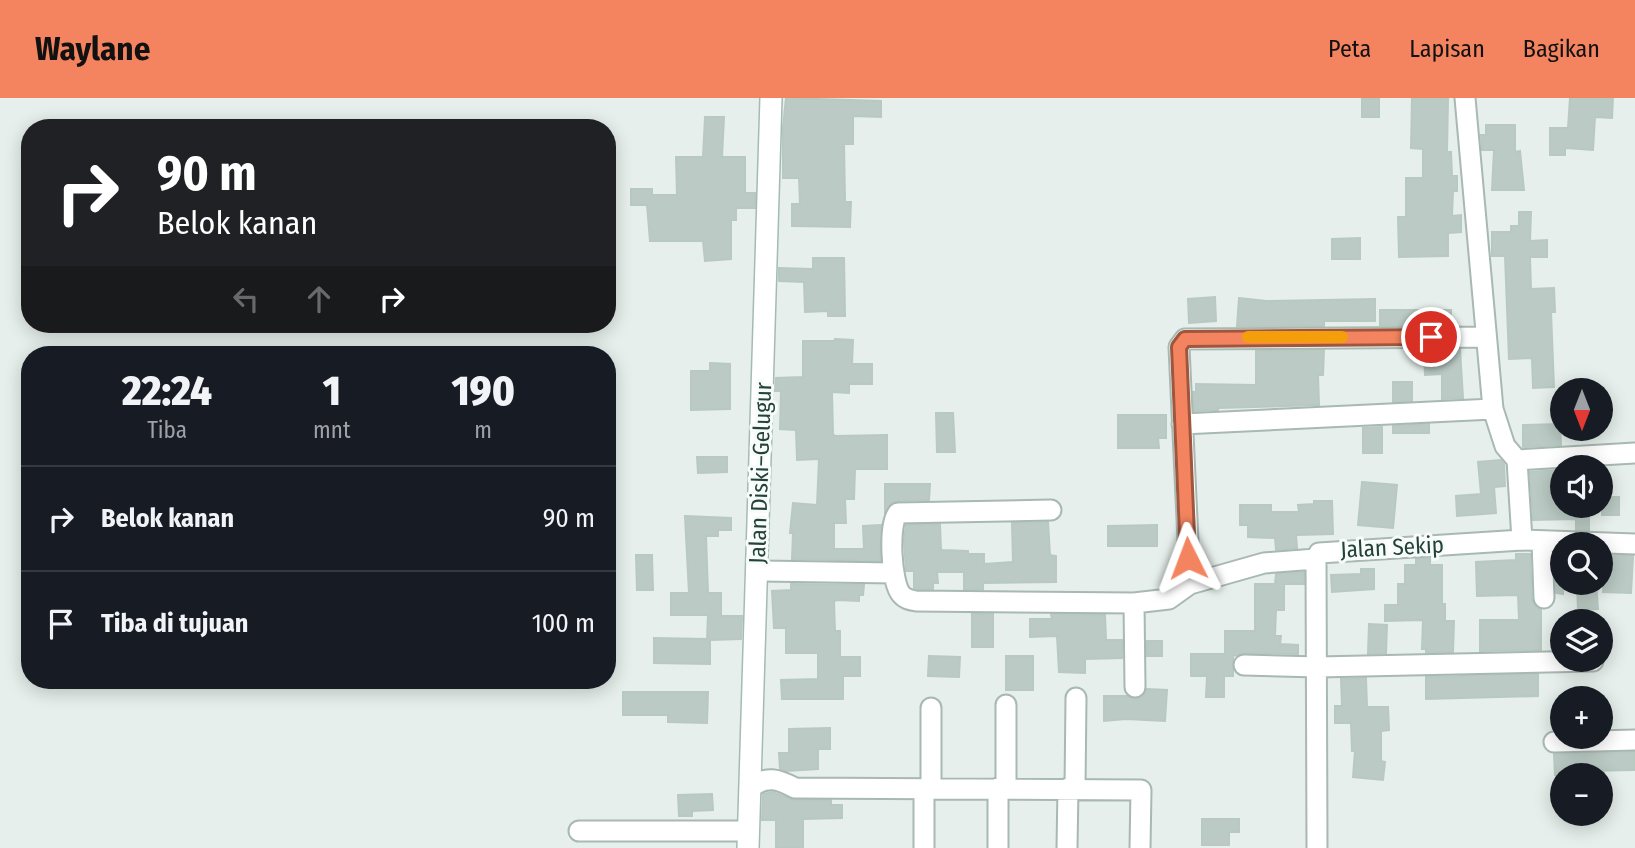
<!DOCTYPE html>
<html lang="id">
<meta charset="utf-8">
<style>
:root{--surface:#171b24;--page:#242831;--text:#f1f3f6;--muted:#9ea1a6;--line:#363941;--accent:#f4845f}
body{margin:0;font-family:"Fira Sans Condensed",sans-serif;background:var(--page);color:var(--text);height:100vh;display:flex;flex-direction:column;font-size:26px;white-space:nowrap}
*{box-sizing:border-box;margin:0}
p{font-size:23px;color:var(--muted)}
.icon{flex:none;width:38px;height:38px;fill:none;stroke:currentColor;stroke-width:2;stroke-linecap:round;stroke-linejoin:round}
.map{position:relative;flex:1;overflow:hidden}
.side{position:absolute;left:21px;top:248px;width:595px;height:343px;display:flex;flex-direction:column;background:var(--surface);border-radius:28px;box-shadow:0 4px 18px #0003}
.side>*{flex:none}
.hud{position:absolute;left:21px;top:21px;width:595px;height:214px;border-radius:28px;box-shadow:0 4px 18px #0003;background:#202124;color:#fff;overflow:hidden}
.needle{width:46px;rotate:180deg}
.fabs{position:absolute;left:1550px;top:280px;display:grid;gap:14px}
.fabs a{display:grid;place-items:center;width:63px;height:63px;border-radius:50%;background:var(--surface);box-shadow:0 4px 18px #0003;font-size:35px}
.pin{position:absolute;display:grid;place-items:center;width:60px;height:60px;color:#fff;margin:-30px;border:4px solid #fff;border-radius:50%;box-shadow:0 2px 7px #0007}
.me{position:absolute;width:77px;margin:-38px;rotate:357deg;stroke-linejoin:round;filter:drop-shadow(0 0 5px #0008)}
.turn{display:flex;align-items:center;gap:24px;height:147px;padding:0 21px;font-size:32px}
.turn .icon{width:91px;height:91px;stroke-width:2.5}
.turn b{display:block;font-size:49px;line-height:60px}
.lanes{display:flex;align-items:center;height:66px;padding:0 21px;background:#0003;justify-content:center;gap:35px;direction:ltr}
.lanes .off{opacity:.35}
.eta{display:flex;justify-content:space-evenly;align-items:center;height:119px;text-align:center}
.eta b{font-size:42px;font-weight:800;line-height:49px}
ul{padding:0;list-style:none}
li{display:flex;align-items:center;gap:21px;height:105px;padding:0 21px;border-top:2px solid var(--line)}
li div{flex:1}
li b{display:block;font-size:26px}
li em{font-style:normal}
header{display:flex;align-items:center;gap:42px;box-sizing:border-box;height:98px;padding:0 35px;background:var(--accent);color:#111}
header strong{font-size:33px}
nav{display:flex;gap:38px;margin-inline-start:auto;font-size:24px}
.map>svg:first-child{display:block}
.building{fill:#bbcac4;stroke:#b8c9c2;stroke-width:2}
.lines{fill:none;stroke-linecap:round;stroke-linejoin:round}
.minor-casing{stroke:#a8b8b2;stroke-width:23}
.secondary-casing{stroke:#a4bbb3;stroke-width:24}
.minor{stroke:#fff;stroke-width:19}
.secondary{stroke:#fff;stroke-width:21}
.route-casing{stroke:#9f563e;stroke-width:18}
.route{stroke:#f4845f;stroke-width:12}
.slow{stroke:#f59e0b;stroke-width:12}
.labels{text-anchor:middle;stroke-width:6;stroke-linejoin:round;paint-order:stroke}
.street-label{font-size:23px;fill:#24423a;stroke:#f7fbf9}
</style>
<header>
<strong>Waylane</strong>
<nav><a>Peta</a><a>Lapisan</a><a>Bagikan</a></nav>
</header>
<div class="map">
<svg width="1635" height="750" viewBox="0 0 1635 750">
<rect width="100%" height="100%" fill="#e6efeb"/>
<path class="building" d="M786,0L881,3V19L853,18V46H844L845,104H851L850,129L792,128V106H800L799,80H783V29Z
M1412,0H1448L1447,54H1451L1452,78H1457V93H1453L1452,118L1461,117V134L1448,135V158L1399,159L1398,119H1406V80H1423V51L1411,50Z
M1570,0H1613L1612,20L1595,19L1593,52L1565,50V57H1550V30H1568Z
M1362,1H1379V19H1362Z
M705,19H724L722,59H745V95H755V110H736V122H731V161L705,163L703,143H650L647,107H631V91H652V97H677L676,59H703Z
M1486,27H1515V54L1520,53L1524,92H1492L1494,52H1482L1481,37H1486Z
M1519,114H1531L1530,143L1547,142V159H1530L1531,191L1554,190L1555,214H1551L1554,289L1533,290L1532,260L1509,261L1505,158H1492V134H1511V128H1519Z
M1360,140V161H1332V141Z
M813,160H844L845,218H828V213L805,214L804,184L779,183V170L813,171Z
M1215,199L1216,223L1189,225L1188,201Z
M1239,200L1266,203L1375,201V223H1324V228H1237Z
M1380,212H1451V227H1380Z
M835,241L853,242L852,266H872V286H849V295L832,294L833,336L835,338L887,337V371H855L854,401H845L846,425H834V451H864L863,428L881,427L880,463L792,461L793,435H790L793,405L817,407L819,361L797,362L796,332L780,331L781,293H775L776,280L803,279V243H834Z
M1460,251L1463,300L1442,301V276L1425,277L1424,252Z
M1324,252L1323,277H1318L1319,307L1218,310V312L1194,313L1193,294H1196V286L1256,287V253Z
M710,265L730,266V311L691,312V273H710Z
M1393,284H1412V303L1393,304Z
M936,315H953L955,354H937Z
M1118,317H1166V340H1158L1159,350H1118Z
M1429,326V335H1393V328Z
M1560,326L1561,347L1523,349V327Z
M1382,329V355H1363V330Z
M697,359H727V374L698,375Z
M1501,362L1504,366L1505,388L1494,389L1496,415L1457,418L1456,398L1481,396L1478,364Z
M1557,372L1558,408H1589V432H1576V421L1533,422L1530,374Z
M1362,384L1397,387L1393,430L1358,427Z
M885,386H930L929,402L897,403L891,405L885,414Z
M1602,399H1619V417H1602Z
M1314,403H1332L1333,436L1296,437L1297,450L1276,452L1275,440L1248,439V427H1240V407H1271V414H1299L1298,407L1314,406Z
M685,418L731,420V432H718V438H706L708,495H721V518H742L741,541L710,542V566L654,565V540L707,541L708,517H671V495H689Z
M1048,424L1050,457L1056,458V484L983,485V491H964V474H937L938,485H933V491H917L914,490V473H906L904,443L906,427L940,426L941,452L968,453V456H984V466L1013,464L1012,425Z
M1157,427V448H1108V428Z
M1516,456H1530L1532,501L1534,507L1541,512V552L1480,553V522H1519L1518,497L1477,498L1476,464L1516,462Z
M636,457H652L653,492H637Z
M1605,457L1633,458L1631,495L1603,494Z
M1430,460V467H1442V506H1445V523H1454L1453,554H1426V551H1422L1423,522L1385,523V507H1398V486H1405V467H1416V461Z
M1555,460H1563V496L1556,495Z
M1361,471H1374V491L1332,494L1331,477L1361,476Z
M1304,474V486H1284V512H1276L1275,538H1281L1280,546L1298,547V556L1244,555L1233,558V578H1224V599H1206L1207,578H1191V556H1225V533H1255V486H1275L1276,476Z
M1577,485H1596L1598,511L1578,512Z
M791,486L864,487L863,497H859V503L836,502L834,504L835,533H840V559H860V578H843V601H782L781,582L818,581V555H786V530H774L772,493L791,492Z
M972,516H993V549H972Z
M1051,516L1105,517L1106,542H1122V560L1085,561V575L1059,574L1057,538L1030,539V521H1052Z
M1369,526L1387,527L1386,555L1368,556Z
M1147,543H1162V558H1147Z
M929,558L960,559L959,579L928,578Z
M1006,558H1033V592H1006Z
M1538,576V598L1426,601V579Z
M1366,580L1367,609H1388L1389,632L1381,633V663L1385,664L1383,682L1353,679L1355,653H1352L1351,625H1335V608H1342L1341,581Z
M1147,591L1167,592L1165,623L1126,621L1104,623V598H1127L1136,601L1142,599Z
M623,594H708L707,625L668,624V617H623Z
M830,630V651H818V671L786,673L780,671L779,655H789V631Z
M1635,654V672L1586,673V677H1555L1554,656Z
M772,694L794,702H831V707H842V720L803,721V750H776V722H762L763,696Z
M712,696L713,712L692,713V718H679L678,697Z
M1202,721H1239V734H1229V747H1202Z"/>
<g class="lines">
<defs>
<path id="minor" d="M1465,0L1493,311L1505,348L1517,362L1522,442
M1182,326L1493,311
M1517,362L1635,355
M1051,412L898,415C888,426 891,484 901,496C905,501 910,502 916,503L1134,505L1169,501L1190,486L1264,465L1316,461
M1542,444L1544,500
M757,473L893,475
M1190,486L1179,249L1185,241L1485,239
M1134,505L1135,589
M1244,567L1318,569L1593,563
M1006,607V690
M931,610V690
M1554,644L1635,642
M750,690C767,677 778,681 795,690L1141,692L1140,750
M998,690V750
M1075,690L1076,600
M579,733H748
M924,750V690
M1067,750L1068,690
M1317,750L1316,461L1319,455L1522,442L1635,446"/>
<path id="secondary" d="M748,750L771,0"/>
</defs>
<use href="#minor" class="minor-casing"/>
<use href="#secondary" class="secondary-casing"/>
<use href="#minor" class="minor"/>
<use href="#secondary" class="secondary"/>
</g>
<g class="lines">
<defs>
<path id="route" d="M1188,460L1179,249L1185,241L1431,239"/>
</defs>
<use href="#route" class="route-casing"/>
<use href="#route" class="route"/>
<path class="slow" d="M1248,239H1342"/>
</g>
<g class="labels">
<g class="street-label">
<text transform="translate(760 375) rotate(-88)" y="8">Jalan Diski–Gelugur</text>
<text transform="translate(1392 449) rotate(-3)" y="8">Jalan Sekip</text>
</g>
</g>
</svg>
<div class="fabs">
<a><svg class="needle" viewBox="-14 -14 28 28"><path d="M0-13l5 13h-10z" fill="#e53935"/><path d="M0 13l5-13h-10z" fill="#9ea1a6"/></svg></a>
<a><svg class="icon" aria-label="sound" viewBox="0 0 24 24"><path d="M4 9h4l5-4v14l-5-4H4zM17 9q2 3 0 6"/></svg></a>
<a><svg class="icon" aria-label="search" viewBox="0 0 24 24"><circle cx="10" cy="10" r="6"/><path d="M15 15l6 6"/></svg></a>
<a><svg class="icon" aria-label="layers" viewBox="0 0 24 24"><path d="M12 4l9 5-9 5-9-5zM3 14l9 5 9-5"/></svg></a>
<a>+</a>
<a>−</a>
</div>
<div class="pin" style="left:1431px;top:239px;background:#d93025"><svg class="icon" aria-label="arrive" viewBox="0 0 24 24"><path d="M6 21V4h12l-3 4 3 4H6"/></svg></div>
<svg class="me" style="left:1188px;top:460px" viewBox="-20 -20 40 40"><path d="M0-17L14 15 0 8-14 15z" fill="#f4845f" stroke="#fff" stroke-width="4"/></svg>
<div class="hud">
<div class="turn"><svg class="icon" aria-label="right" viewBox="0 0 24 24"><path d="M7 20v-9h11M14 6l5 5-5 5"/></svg><div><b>90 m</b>Belok kanan</div></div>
<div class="lanes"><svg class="icon off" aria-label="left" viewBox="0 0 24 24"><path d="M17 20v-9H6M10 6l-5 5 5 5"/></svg><svg class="icon off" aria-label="ahead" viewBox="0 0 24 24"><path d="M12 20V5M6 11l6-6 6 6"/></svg><svg class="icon" aria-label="right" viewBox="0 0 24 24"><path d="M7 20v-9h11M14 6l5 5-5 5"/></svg></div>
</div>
<section class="side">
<div class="eta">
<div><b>22:24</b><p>Tiba</p></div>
<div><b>1</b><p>mnt</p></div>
<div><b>190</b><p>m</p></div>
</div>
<ul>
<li><svg class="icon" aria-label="right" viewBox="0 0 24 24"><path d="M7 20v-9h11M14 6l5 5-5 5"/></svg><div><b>Belok kanan</b></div><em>90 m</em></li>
<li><svg class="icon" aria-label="arrive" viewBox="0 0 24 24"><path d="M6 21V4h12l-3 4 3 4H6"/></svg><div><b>Tiba di tujuan</b></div><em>100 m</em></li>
</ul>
</section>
</div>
